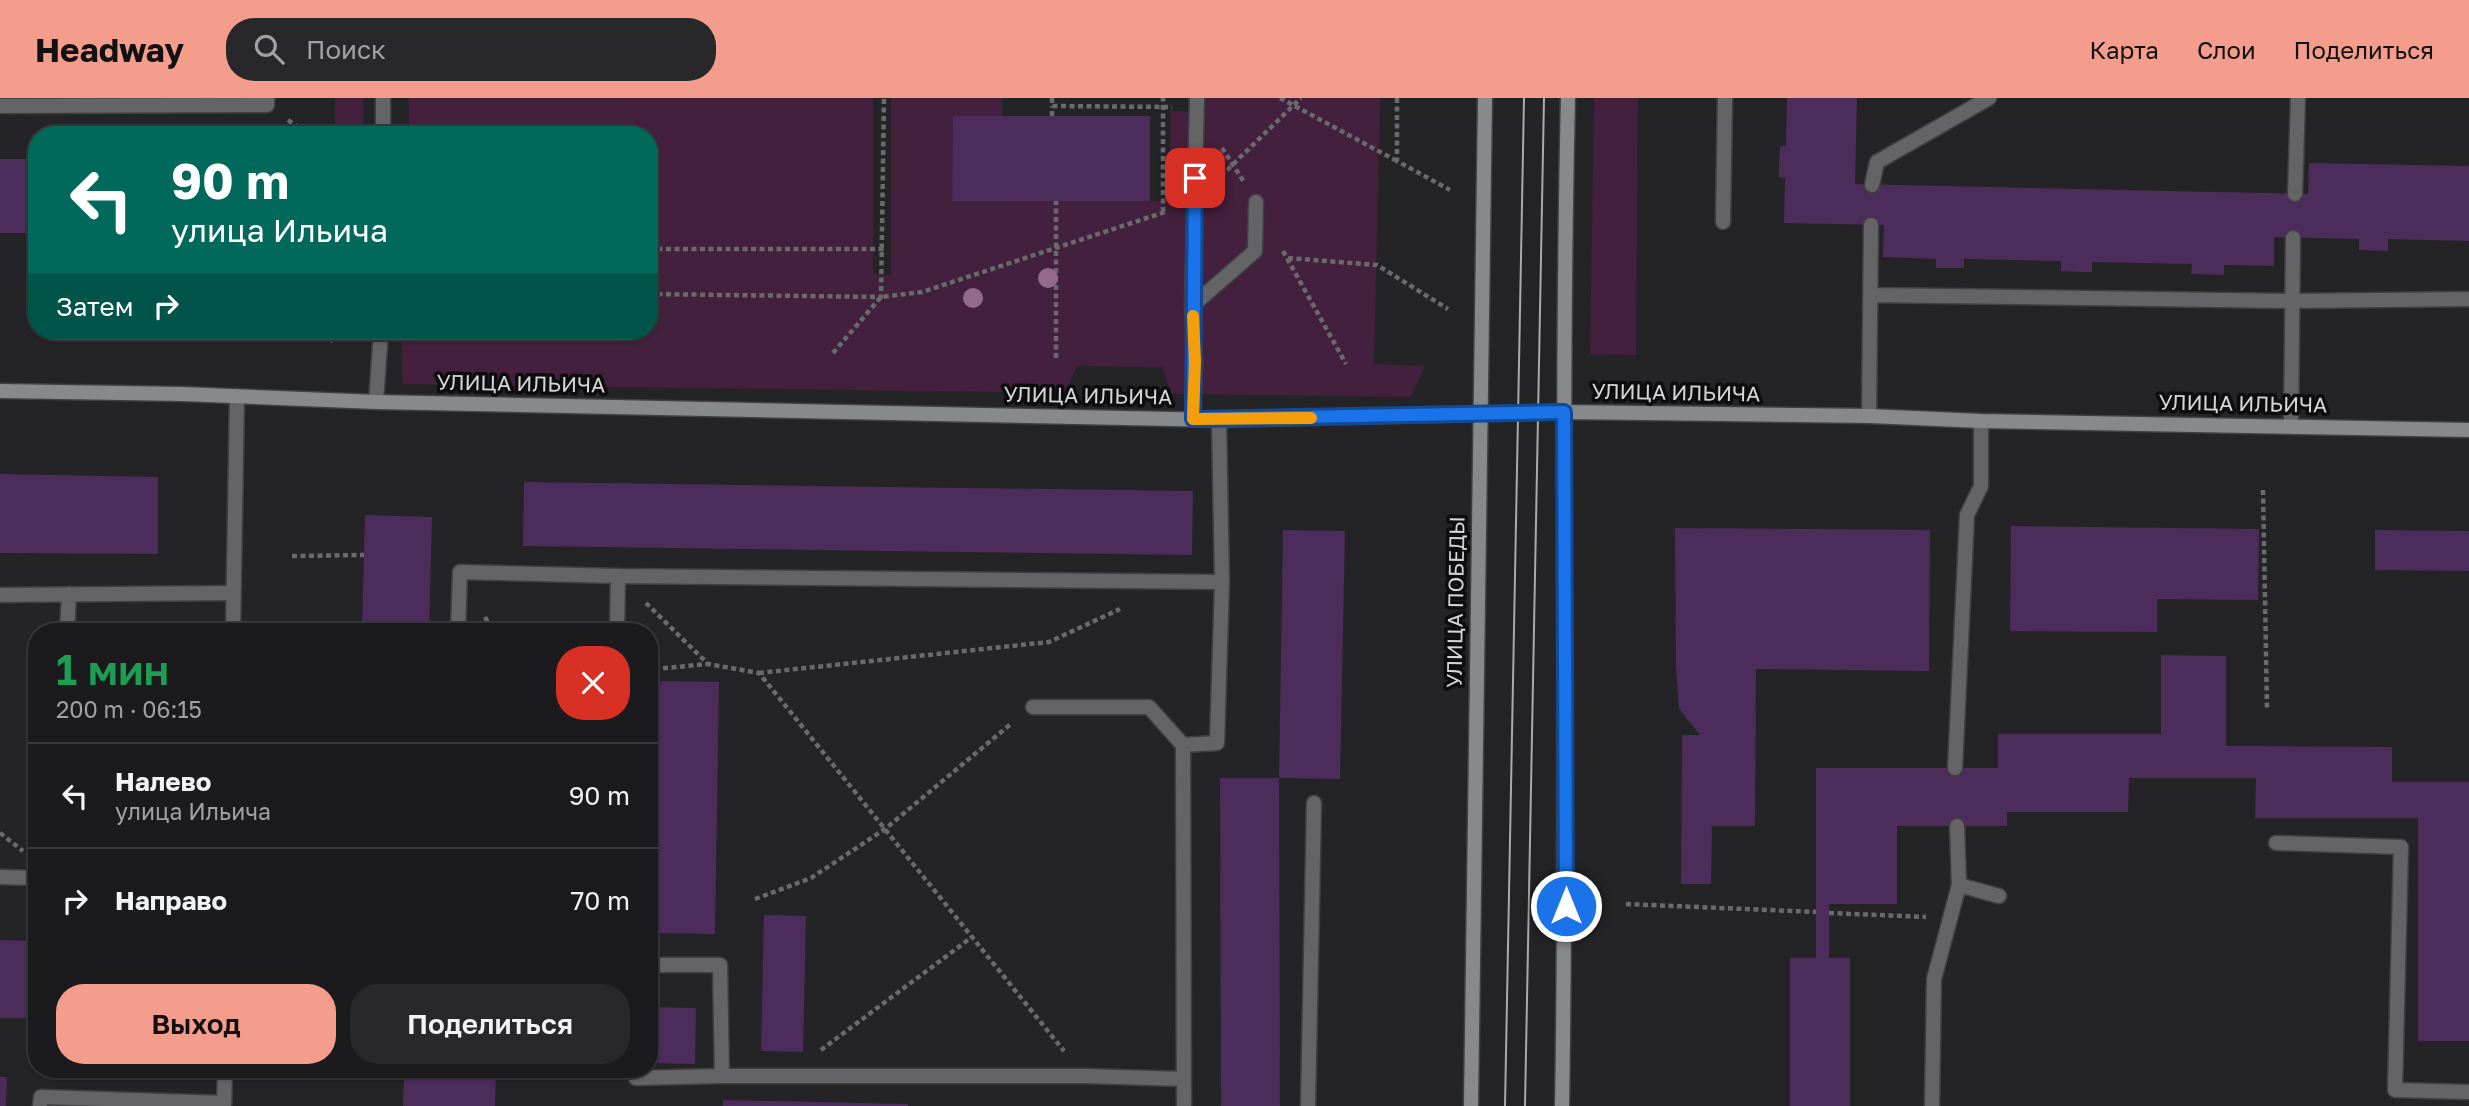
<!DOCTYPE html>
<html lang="ru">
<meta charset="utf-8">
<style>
:root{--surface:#1b1a1c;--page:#282729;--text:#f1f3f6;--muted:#a0a1a3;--line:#39383b;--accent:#f49d8c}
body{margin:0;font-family:"Golos Text",sans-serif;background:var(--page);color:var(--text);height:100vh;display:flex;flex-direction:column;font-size:26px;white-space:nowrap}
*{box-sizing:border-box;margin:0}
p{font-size:23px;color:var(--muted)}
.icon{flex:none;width:38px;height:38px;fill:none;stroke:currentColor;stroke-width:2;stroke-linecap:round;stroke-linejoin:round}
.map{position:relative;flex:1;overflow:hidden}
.panel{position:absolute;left:28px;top:525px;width:630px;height:455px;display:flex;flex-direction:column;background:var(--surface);border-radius:28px;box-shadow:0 2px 5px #0004,0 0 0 2px var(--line)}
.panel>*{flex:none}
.guide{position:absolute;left:28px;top:28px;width:630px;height:214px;border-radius:28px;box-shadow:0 2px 5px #0004,0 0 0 2px var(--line);background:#00695c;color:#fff;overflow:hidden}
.pin{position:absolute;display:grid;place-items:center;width:60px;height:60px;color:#fff;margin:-30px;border-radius:14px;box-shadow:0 4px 10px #0006}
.me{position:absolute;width:77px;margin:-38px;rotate:0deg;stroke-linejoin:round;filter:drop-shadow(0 0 5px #0008)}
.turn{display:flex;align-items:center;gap:24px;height:147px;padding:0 28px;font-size:32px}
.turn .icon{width:91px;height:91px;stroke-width:2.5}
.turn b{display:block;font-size:49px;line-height:60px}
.then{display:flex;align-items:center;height:66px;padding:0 28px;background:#0003;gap:14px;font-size:26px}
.round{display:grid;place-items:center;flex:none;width:74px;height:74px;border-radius:28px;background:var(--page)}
.head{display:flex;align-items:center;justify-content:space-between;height:119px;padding:0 28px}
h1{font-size:42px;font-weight:600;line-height:52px;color:#1e9e55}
.action{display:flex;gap:14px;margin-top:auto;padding:14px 28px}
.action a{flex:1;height:80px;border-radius:28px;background:var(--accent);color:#111;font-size:28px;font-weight:600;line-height:80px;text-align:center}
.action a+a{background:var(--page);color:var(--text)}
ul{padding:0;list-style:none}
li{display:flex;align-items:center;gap:21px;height:105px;padding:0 28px;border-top:2px solid var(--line)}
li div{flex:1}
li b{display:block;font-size:26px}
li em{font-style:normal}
header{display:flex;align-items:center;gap:42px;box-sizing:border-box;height:98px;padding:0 35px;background:var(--accent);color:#111}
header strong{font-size:33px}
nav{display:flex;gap:38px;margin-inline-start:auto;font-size:24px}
.search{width:490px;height:63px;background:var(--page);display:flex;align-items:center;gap:18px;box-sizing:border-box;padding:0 24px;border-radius:28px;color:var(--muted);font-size:26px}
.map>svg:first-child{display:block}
.green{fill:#43203d}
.building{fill:#4c2c5a}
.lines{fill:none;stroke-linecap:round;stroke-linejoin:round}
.lane-casing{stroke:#404042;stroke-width:17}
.street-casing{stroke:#404042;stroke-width:17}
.secondary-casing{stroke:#404042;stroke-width:17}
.path{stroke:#6a696c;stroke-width:4.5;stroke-dasharray:5 3.5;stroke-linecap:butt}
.lane{stroke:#646466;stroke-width:14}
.street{stroke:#646466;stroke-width:14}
.secondary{stroke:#88898b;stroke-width:14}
.tram{stroke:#abaaad;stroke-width:2}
.tree{fill:#936a8c}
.route-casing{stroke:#114b97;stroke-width:18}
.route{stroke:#1a73e8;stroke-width:12}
.slow{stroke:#f59e0b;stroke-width:12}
.labels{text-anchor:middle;stroke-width:7;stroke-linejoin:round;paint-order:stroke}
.street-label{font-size:21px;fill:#d6d6d8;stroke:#0d0d0e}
</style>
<header>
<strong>Headway</strong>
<div class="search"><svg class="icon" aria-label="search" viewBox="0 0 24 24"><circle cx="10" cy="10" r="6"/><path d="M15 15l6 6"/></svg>Поиск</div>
<nav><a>Карта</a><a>Слои</a><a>Поделиться</a></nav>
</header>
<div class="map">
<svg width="2469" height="1008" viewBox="0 0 2469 1008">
<rect width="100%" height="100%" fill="#242326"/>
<path class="green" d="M335,0H363V37H335Z
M409,0H873V176L891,177V0H1002V18H953L952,102L1150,103L1170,102V13L1196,14L1200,0H1380L1374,266L1425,268L1411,299L1171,296L1162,269L1077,268L1065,295L402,286L401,233H649V37H409Z
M1594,0H1638L1636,257L1590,256Z"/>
<path class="building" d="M1787,0H1857L1855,86L2308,96L2309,65L2469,68V143L2388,141V153L2359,152V141L2274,139V168L2224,167V177L2191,176L2192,166L2092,164V174H2083L2061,173V163L1964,161V170H1936V161L1883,159L1884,127L1784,125L1785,80L1779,79V64L1780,48H1786Z
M953,18H1150V103H952Z
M0,61H37V135H0Z
M0,376L158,379V456L0,455Z
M524,384L1193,393L1192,457L523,448Z
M365,417L432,419L429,534H362Z
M2011,428L2259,431L2258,502L2157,501V534L2010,533Z
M1675,430L1930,432L1929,573L1756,571L1755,728H1712L1711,786H1681L1682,637H1700L1679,611L1676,569Z
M1283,432L1345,433L1340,681L1279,680Z
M2375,432L2469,433V473L2375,472Z
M2161,557L2226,558V648L2392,649V684H2469V943H2418V720H2255L2256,680H2129L2128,714H2007V728H1897V806H1829V860H1850V1008H1790V860H1816V670H1998V636H2161Z
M656,583L719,584L715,836L652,835Z
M1220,680H1279L1280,1008H1221Z
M764,817L806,818L803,954L761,953Z
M0,842L37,843V920H0Z
M654,909L696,910L695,966L653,965Z
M404,971H496L495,1008H403Z
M0,979H7L6,1008H0Z
M723,1002L908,1006V1008H723Z"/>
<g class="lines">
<defs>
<path id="lane" d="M0,8L267,7V0
M383,37V0
M1872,87L1877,64L1989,0
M2295,96L2298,0
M1723,124L1725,0
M1871,197L2292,203L2469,201
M1192,208L1255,153L1256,104
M376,304L381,233
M1869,318L1871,127
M1193,321L1195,263L1192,208L1197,0
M2291,328L2293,140
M618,478L1222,484
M0,497L233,495
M67,534L69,496
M458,534L460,474L618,478L617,534
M1033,609H1149L1183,647
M1955,670L1967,417L1981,388V323
M2276,745L2401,749L2395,992L2469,994
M0,779L37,780
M1959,787L1999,798
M649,867H720L722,978H1085L1184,981
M636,971V980L722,978
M40,1008L41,999L224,1005
M1184,1008L1183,647L1217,645L1222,484L1219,322
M1308,1008L1314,705
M1932,1008L1934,881L1959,787L1957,728"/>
<path id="street" d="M233,534L237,298
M224,1008L225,971"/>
<path id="secondary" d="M0,293L183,296L376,304L1219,322L1564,314L1869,318L1981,323L2469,332
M1471,1008L1485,0
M1562,1008C1568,672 1560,336 1568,0"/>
</defs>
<use href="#lane" class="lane-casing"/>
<use href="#street" class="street-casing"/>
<use href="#secondary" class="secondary-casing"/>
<path class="path" d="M1052,0V8L1172,9
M1280,0L1397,63
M1397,0V63L1450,92
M1052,18V8
M288,22L304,33V37
M1222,50L1244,84
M1221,78L1301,0
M1163,114V0
M649,151H884
M1283,153L1346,266
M1288,160L1377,167L1448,211
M649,196L881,199L884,0
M326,233L333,244
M833,255L881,199L922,194L1168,113
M1056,260V103
M2263,392L2267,610
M292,458L364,457
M646,505L708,566L759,575L1064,953
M485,519L493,534
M759,575L1049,544L1120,511
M649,578L656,571L707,566
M0,735L23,753
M755,801L811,780L885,731L1012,625
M1626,806L1816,814
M1829,815L1926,819
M821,952L972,839"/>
<use href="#lane" class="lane"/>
<use href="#street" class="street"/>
<use href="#secondary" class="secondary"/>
<path class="tram" d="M1505,1008L1524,0
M1525,1008L1544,0"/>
</g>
<g class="tree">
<circle cx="1048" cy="180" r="10"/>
<circle cx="973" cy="200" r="10"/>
</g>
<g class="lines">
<defs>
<path id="route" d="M1195,80L1193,321L1564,314L1566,808"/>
</defs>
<use href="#route" class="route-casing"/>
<use href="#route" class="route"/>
<path class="slow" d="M1193,218L1195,263L1193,321L1311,320"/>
</g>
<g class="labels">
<g class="street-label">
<text transform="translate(521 286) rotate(1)" y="7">УЛИЦА ИЛЬИЧА</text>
<text transform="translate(1676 295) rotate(1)" y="7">УЛИЦА ИЛЬИЧА</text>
<text transform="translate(1088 298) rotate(1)" y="7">УЛИЦА ИЛЬИЧА</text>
<text transform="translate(2243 306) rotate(1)" y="7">УЛИЦА ИЛЬИЧА</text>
<text transform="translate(1456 504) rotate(-89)" y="7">УЛИЦА ПОБЕДЫ</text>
</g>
</g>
</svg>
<div class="pin" style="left:1195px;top:80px;background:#d93025"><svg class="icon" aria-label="arrive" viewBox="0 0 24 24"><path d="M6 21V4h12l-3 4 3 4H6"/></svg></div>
<svg class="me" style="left:1566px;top:808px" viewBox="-20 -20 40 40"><circle r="17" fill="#1a73e8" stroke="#fff" stroke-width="3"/><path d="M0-11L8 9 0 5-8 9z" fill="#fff"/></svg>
<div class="guide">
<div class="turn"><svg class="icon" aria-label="left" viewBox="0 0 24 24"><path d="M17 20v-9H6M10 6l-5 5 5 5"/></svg><div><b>90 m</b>улица Ильича</div></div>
<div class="then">Затем<svg class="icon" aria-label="right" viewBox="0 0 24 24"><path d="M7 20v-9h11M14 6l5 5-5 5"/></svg></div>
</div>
<section class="panel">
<div class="head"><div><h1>1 мин</h1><p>200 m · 06:15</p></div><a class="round" style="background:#d93025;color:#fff"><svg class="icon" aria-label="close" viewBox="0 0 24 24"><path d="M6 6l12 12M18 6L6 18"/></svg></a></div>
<ul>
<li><svg class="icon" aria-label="left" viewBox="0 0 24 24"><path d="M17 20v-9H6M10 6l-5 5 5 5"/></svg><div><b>Налево</b><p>улица Ильича</p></div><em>90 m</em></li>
<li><svg class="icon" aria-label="right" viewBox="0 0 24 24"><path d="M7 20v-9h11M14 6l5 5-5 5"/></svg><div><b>Направо</b></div><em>70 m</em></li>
</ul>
<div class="action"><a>Выход</a><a>Поделиться</a></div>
</section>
</div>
